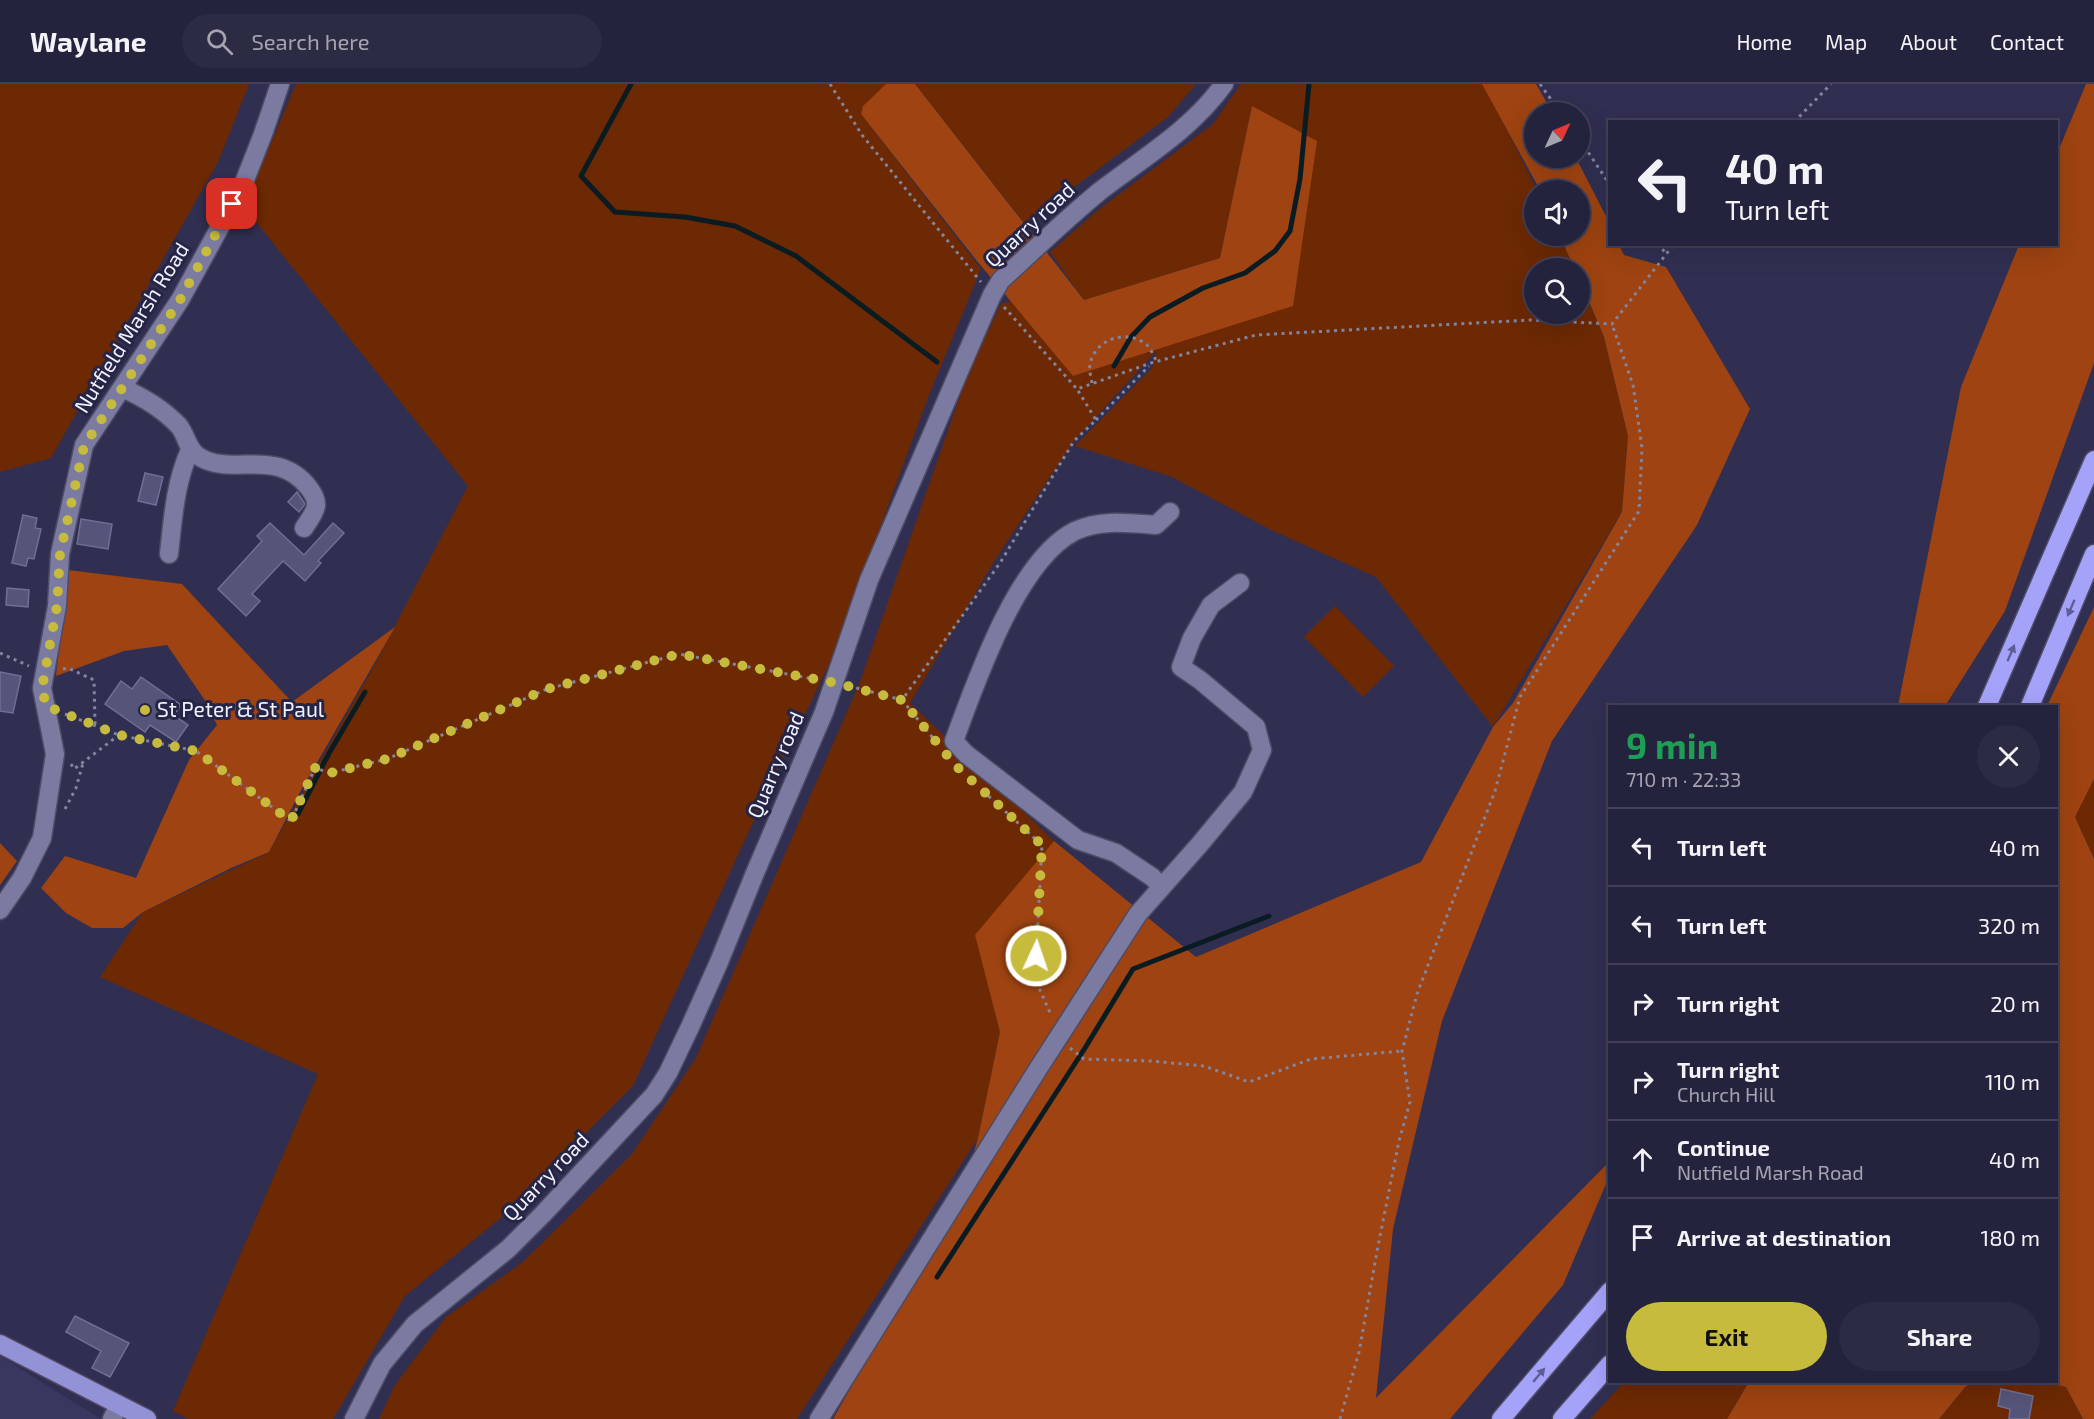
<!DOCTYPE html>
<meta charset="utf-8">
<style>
:root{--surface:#24233d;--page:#2c2b44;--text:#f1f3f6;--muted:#a3a4b0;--line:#414057;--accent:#c6bb3c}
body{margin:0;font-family:"Exo 2",sans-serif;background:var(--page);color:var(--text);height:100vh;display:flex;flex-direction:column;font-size:22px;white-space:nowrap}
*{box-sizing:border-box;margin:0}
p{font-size:20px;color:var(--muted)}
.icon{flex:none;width:33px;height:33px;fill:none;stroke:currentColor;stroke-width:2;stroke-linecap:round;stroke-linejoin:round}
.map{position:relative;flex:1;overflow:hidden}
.panel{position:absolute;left:1608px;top:621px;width:450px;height:678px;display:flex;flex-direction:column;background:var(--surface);border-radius:0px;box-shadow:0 6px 24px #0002,0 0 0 2px var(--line)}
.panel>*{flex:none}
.banner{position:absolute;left:1608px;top:36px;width:450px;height:126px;border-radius:0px;box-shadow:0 6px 24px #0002,0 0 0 2px var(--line);background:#24233d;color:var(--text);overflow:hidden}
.needle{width:39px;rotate:46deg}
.buttons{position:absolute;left:1524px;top:18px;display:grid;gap:12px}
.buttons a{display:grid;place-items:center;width:66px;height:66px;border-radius:50%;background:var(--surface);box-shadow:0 6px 24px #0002,0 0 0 2px var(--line);font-size:30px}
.pin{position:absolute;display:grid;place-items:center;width:51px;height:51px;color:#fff;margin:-26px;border-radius:12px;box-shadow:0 3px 9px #0006}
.me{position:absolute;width:66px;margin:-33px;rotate:3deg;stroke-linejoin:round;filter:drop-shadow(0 0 4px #0008)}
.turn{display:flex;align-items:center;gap:21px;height:126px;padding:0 18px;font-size:27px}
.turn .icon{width:78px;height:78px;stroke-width:2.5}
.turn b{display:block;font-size:42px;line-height:51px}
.round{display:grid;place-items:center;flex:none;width:63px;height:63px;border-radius:32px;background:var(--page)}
.headline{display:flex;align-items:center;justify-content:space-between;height:102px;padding:0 18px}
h1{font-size:36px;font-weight:700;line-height:45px;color:#1e9e55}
.button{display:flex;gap:12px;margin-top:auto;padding:12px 18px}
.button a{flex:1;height:69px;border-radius:36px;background:var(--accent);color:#111;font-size:24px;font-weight:700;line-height:69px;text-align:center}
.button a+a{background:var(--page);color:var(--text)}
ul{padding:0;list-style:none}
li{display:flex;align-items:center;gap:18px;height:78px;padding:0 18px;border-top:2px solid var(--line)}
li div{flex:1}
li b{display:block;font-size:22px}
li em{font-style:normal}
header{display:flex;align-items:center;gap:36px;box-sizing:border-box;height:84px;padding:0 30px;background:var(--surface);border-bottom:2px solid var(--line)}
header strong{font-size:28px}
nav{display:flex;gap:33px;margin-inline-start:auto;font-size:21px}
.search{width:420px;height:54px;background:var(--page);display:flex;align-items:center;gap:15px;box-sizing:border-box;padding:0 21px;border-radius:33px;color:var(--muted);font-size:22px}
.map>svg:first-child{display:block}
.built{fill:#393760}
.green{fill:#6c2903;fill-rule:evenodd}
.forest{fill:#9e4311}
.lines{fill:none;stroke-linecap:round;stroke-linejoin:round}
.stream{stroke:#0a1c22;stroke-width:5}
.building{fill:#55557a;stroke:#6f6f96;stroke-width:1.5}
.minor-casing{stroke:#4d4b65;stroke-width:21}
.major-casing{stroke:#4d4b65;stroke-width:21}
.highway-casing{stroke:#4d4b65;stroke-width:21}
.path{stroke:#84849d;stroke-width:3;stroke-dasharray:3 4.5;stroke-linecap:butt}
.minor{stroke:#7b7ba2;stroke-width:18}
.major{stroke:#9492d6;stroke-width:18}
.highway{stroke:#a5a2f9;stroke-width:18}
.oneway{fill:#5f5d97}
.route{stroke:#c6bb3c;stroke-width:10;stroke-dasharray:0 18}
.poi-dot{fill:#c6bb3c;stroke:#262546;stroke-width:2}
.labels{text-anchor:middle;stroke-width:6;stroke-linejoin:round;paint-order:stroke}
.street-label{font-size:21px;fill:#f0f1fe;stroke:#262546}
.poi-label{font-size:21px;fill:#f0f1fe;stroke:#262546;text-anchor:start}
</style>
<header>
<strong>Waylane</strong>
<div class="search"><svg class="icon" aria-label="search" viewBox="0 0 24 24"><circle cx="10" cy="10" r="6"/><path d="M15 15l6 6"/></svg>Search here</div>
<nav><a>Home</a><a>Map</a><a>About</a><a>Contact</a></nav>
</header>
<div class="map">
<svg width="2094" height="1335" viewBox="0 0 2094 1335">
<rect width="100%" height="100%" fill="#302f51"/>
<path class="built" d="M0,1272L101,1335H0Z"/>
<path class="green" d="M0,0H249L219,76L51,374L0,388Z
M296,0H886L861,30L981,185L929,311L831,576L742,762L633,1002L502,1133L405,1212L333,1335H188L173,1327L318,990L100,893L143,828L269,768L374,582L468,402L244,123Z
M915,0H1196L1168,33L1025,140Z
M1241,0H1484L1537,106H1534V152H1559L1574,184H1534V230H1580V196L1604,253L1628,352L1622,428L1493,643L1376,493L1271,446L1172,393L1075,362L1152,284L1157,266L1074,357L995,476L910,619L1054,757L1000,948L978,1054L797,1335H379L395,1301L446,1233L523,1178L632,1070L696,974L860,598L967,292L1001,220L1011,217L1074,292L1295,211L1252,22L1220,174L1084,216L1050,168L1098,126L1213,40Z
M1335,522L1394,582L1363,613L1304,553Z
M2094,695V775L2075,733Z
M1624,1298H1749L1727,1335H1590Z
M1977,1298H2044L2066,1303L2083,1335H2030V1333L2010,1331L2009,1335H1939L1966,1302ZM2001,1306L2033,1312L2030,1328L1998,1322Z"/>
<path class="forest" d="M886,0H915L1084,216L1220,174L1252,22L1317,57L1293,222L1073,292L977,177L861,30L863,22Z
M1482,0H1536L1552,28H1534V74H1576L1609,138L1610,160L1619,161L1624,171L1666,183L1750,325L1697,441L1552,657L1442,937L1393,1145L1376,1314L1609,1078V1093L1563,1201L1450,1335H833L963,1107L978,1054L1000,948L975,851L1054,757L1196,873L1421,778L1493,643L1513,619L1622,428L1628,352L1604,253L1580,196V184H1574L1560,152H1580V106H1540Z
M2086,0H2094V279L2005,527L1945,622H1898L1961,303L2019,161L2056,160L2057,70Z
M68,486L182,500L292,618L395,543L299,710L269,768L231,784L143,828L123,844H92L66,829L41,804L65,772L136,794L189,676L217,641L204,615L167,561L124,567L56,592Z
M2094,523V695L2075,733L2094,775V1335H2083L2066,1303L2044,1298H2056V622H2047Z
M0,759L17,777L0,801Z
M1749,1298H1977L1966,1302L1939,1335H1727Z"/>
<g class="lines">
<path class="stream" d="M631,0L581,92L615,128L685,133L735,142L796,172L937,278
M1114,282L1131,253L1150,233L1203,204L1245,189L1275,167L1290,147L1300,95L1309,0
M298,730L328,671L365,608
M937,1193L1085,964L1133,885L1269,832"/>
</g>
<path class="building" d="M145,389L163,393L156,421L138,417Z
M297,408L305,420L299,428L288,418Z
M23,431L37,434L35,444L41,445L34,475L28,474L26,482L12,479Z
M81,435L112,440L108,465L77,460Z
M270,439L304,471L333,439L344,449L318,477L321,479L305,497L283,477L252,510L260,517L246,532L218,505L262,457L257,452Z
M7,504L29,506L28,523L6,521Z
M0,588L21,592L13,629L0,627Z
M141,593L181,621L174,631L188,641L176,658L150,641L145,648L105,620L121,597L132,605Z
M75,1232L129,1259L110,1293L92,1284L101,1267L66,1248Z
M2001,1305L2033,1312L2029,1335H2009L2010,1325L1998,1322Z"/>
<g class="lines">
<defs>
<path id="minor" d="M122,304C143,313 163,325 179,342C187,352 187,365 198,372C231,394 277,362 309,404C322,421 315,427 304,444
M169,470C173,434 175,399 190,366
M1162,803L1152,793L1116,769L1078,756L966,670L954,657C976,598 1017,476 1075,447C1100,435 1129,439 1156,441L1170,428
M0,826L22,794L42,754L55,670L42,604L57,522L60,470L84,361L180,216L243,101L263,50L280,0
M112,1335L119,1321
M354,1335L382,1280L415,1240L508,1165L543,1130L654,1011L668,989L690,943L719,878L755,789L824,628L869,496L992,211L1001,196C1034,166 1066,135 1100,107C1144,73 1191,46 1224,0
M819,1335L1038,985L1138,830L1200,760L1243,708L1262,666L1256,643L1200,596L1181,583L1192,554L1211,521L1240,499"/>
<path id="major" d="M0,1260L147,1335"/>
<path id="highway" d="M1987,622L2094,376
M2030,622L2094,470
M1501,1335L1610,1207
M1562,1335L1610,1280"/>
</defs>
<use href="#minor" class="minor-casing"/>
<use href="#major" class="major-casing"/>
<use href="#highway" class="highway-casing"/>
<path class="path" d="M830,0L862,51L981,198
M1540,0L1560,28
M1794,38L1831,0
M1580,56L1610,101
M1657,160L1666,169
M1004,223L1077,305L1151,279L1256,251L1530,236L1612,240L1674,160
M1092,299C1091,294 1089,286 1090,280C1095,255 1127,244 1147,261C1151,265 1154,273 1157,278
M1096,336L1149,282
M0,569L29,582
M63,585L68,584L94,596L95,641
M849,602L902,616L1000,479L1074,357L1096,336L1077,305
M902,616L937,659
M65,630L119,651
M71,680L74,685L119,651L196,667L291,737L315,684L330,689L387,675L547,605L679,570L819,596
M983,707L1042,761L1035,895L1051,931
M65,725L76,704L83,679
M1070,964L1084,975L1151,977L1204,982L1249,998L1311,975L1402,967
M1340,1335L1359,1268L1378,1162L1399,1057L1410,1018L1402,967L1417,910L1495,707L1520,613L1639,427L1642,364L1633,301L1612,240"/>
<use href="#minor" class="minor"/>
<use href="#major" class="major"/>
<use href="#highway" class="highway"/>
</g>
<defs><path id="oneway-solid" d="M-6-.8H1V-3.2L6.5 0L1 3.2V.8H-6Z" transform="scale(1.5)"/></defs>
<g class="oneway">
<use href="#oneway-solid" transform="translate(2071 524) rotate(113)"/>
<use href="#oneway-solid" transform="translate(2011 569) rotate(-67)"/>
<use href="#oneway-solid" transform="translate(1539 1291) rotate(-50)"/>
</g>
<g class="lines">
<path class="route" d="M232,120L180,216L84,362L60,470L57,522L42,604L46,622L119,651L196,667L291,737L315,684L330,689L387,675L547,605L679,570L836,599L902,616L955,681L1042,761L1036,872"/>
</g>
<circle class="poi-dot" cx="145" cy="626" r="6"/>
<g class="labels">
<g class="street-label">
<text transform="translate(1030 141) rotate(-43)" y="7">Quarry road</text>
<text transform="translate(132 244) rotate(-58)" y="7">Nutfield Marsh Road</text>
<text transform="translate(776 681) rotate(-67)" y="7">Quarry road</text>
<text transform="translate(546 1093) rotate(-46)" y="7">Quarry road</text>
</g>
<g class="poi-label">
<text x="157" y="633">St Peter &amp; St Paul</text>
</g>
</g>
</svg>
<div class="buttons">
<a><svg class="needle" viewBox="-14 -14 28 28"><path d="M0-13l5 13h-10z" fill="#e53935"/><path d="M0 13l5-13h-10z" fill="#a3a4b0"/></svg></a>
<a><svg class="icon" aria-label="sound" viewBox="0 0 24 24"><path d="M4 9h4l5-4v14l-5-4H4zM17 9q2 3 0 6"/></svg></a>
<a><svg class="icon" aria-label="search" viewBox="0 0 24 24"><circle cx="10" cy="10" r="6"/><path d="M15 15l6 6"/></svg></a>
</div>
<div class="pin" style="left:232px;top:120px;background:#d93025"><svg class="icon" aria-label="arrive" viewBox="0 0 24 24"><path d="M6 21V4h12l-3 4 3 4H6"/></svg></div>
<svg class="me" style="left:1036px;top:872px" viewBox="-20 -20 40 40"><circle r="17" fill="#c6bb3c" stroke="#fff" stroke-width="3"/><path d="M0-11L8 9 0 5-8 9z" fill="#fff"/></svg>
<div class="banner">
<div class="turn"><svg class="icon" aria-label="left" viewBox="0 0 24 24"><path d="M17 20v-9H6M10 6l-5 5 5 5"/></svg><div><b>40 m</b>Turn left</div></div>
</div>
<section class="panel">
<div class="headline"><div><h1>9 min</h1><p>710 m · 22:33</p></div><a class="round"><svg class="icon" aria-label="close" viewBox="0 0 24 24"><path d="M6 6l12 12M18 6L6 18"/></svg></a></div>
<ul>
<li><svg class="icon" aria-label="left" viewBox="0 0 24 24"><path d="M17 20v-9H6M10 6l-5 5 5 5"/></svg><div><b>Turn left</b></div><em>40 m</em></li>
<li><svg class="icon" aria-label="left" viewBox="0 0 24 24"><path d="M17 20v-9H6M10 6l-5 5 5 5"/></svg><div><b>Turn left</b></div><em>320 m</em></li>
<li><svg class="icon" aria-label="right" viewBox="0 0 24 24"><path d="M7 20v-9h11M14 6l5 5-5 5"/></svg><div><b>Turn right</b></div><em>20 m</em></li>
<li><svg class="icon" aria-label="right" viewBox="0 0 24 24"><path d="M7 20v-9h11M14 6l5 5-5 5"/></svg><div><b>Turn right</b><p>Church Hill</p></div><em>110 m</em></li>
<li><svg class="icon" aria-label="ahead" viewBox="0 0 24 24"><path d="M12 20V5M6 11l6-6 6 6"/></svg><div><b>Continue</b><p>Nutfield Marsh Road</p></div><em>40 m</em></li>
<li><svg class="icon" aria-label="arrive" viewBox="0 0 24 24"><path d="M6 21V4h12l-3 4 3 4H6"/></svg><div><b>Arrive at destination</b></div><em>180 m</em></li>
</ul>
<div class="button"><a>Exit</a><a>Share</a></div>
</section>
</div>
